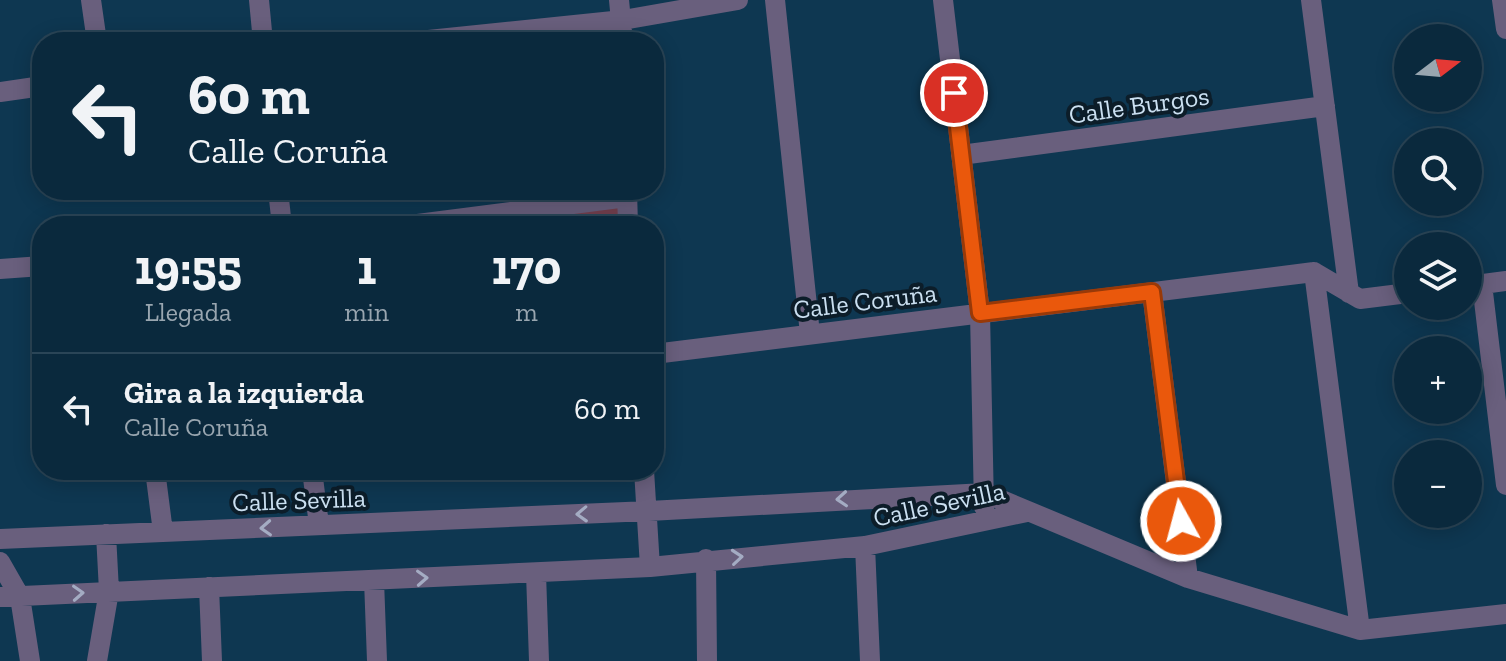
<!DOCTYPE html>
<html lang="es">
<meta charset="utf-8">
<style>
:root{--surface:#0a293d;--page:#183548;--text:#f1f3f6;--muted:#99a6b0;--line:#2a4557}
body{margin:0;font-family:"Zilla Slab",serif;background:var(--page);color:var(--text);height:100vh;display:flex;flex-direction:column;font-size:30px;white-space:nowrap}
*{box-sizing:border-box;margin:0}
p{font-size:26px;color:var(--muted)}
.icon{flex:none;width:44px;height:44px;fill:none;stroke:currentColor;stroke-width:2;stroke-linecap:round;stroke-linejoin:round}
.map{position:relative;flex:1;overflow:hidden}
.sheet{position:absolute;left:32px;top:216px;width:632px;height:264px;display:flex;flex-direction:column;background:var(--surface);border-radius:32px;box-shadow:0 4px 20px #0003,0 0 0 2px var(--line)}
.sheet>*{flex:none}
.top-card{position:absolute;left:32px;top:32px;width:632px;height:168px;border-radius:32px;box-shadow:0 4px 20px #0003,0 0 0 2px var(--line);background:#0a293d;color:var(--text);overflow:hidden}
.needle{width:52px;rotate:74deg}
.tools{position:absolute;left:1394px;top:24px;display:grid;gap:16px}
.tools a{display:grid;place-items:center;width:88px;height:88px;border-radius:50%;background:var(--surface);box-shadow:0 4px 20px #0003,0 0 0 2px var(--line);font-size:40px}
.pin{position:absolute;display:grid;place-items:center;width:68px;height:68px;color:#fff;margin:-34px;border:4px solid #fff;border-radius:50%;box-shadow:0 2px 8px #0007}
.me{position:absolute;width:88px;margin:-44px;rotate:353deg;stroke-linejoin:round;filter:drop-shadow(0 0 6px #0008)}
.turn{display:flex;align-items:center;gap:28px;height:168px;padding:0 24px;font-size:36px}
.turn .icon{width:104px;height:104px;stroke-width:2.5}
.turn b{display:block;font-size:56px;line-height:68px}
.eta{display:flex;justify-content:space-evenly;align-items:center;height:136px;text-align:center}
.eta b{font-size:48px;font-weight:700;line-height:56px}
ul{padding:0;list-style:none}
li{display:flex;align-items:center;gap:24px;height:112px;padding:0 24px;border-top:2px solid var(--line)}
li div{flex:1}
li b{display:block;font-size:30px}
li em{font-style:normal}
.map>svg:first-child{display:block}
.green{fill:#73404f}
.lines{fill:none;stroke-linecap:round;stroke-linejoin:round}
.minor{stroke:#695f7d;stroke-width:20}
.oneway{stroke:#a4acc3}
.route-casing{stroke:#983908;stroke-width:20}
.route{stroke:#ea580c;stroke-width:14}
.labels{text-anchor:middle;stroke-width:8;stroke-linejoin:round;paint-order:stroke}
.street-label{font-size:26px;fill:#cbe0f1;stroke:#0c1d29}
</style>
<div class="map">
<svg width="1506" height="661" viewBox="0 0 1506 661">
<rect width="100%" height="100%" fill="#0e3751"/>
<path class="green" d="M627,197L628,226H402Z"/>
<g class="lines">
<path class="minor" d="M91,0L97,42
M259,0L263,42
M619,0L623,42
M775,0L810,334
M943,0L980,313L984,507
M1311,0L1349,293
M1502,0L1506,29
M409,42L623,20L738,0
M0,92L42,86
M961,155L1325,106
M278,190L282,226
M627,190L628,226
M402,226L627,197
M0,269L42,266
M1314,272L1360,630
M1482,284L1506,485
M1468,286L1506,281
M1152,292L1188,578
M654,354L1314,272L1360,299L1408,293
M155,470L163,532
M312,470L319,525
M644,470L650,567
M0,539L649,511L985,493L1188,578L1360,630L1506,614
M865,546L870,661
M706,559L707,661
M0,562L20,597L30,661
M536,573L539,661
M374,580L377,661
M209,587L212,661
M0,597L650,567L865,546L1027,512
M97,661L109,591L106,534"/>
</g>
<defs><path id="oneway-chevron" d="M-2-3.5L2.5 0L-2 3.5" fill="none" stroke-width="1.6" stroke-linecap="round" stroke-linejoin="round" transform="scale(2)"/></defs>
<g class="oneway">
<use href="#oneway-chevron" transform="translate(842 499) rotate(176)"/>
<use href="#oneway-chevron" transform="translate(582 514) rotate(178)"/>
<use href="#oneway-chevron" transform="translate(266 528) rotate(177)"/>
<use href="#oneway-chevron" transform="translate(737 557) rotate(-5)"/>
<use href="#oneway-chevron" transform="translate(422 578) rotate(-3)"/>
<use href="#oneway-chevron" transform="translate(78 593) rotate(-3)"/>
</g>
<g class="lines">
<defs>
<path id="route" d="M954,93L980,313L1152,292L1181,521"/>
</defs>
<use href="#route" class="route-casing"/>
<use href="#route" class="route"/>
</g>
<g class="labels">
<g class="street-label">
<text transform="translate(1139 105) rotate(-8)" y="9">Calle Burgos</text>
<text transform="translate(865 301) rotate(-7)" y="9">Calle Coruña</text>
<text transform="translate(299 500) rotate(-2)" y="9">Calle Sevilla</text>
<text transform="translate(939 504) rotate(-12)" y="9">Calle Sevilla</text>
</g>
</g>
</svg>
<div class="tools">
<a><svg class="needle" viewBox="-14 -14 28 28"><path d="M0-13l5 13h-10z" fill="#e53935"/><path d="M0 13l5-13h-10z" fill="#99a6b0"/></svg></a>
<a><svg class="icon" aria-label="search" viewBox="0 0 24 24"><circle cx="10" cy="10" r="6"/><path d="M15 15l6 6"/></svg></a>
<a><svg class="icon" aria-label="layers" viewBox="0 0 24 24"><path d="M12 4l9 5-9 5-9-5zM3 14l9 5 9-5"/></svg></a>
<a>+</a>
<a>−</a>
</div>
<div class="pin" style="left:954px;top:93px;background:#d93025"><svg class="icon" aria-label="arrive" viewBox="0 0 24 24"><path d="M6 21V4h12l-3 4 3 4H6"/></svg></div>
<svg class="me" style="left:1181px;top:521px" viewBox="-20 -20 40 40"><circle r="17" fill="#ea580c" stroke="#fff" stroke-width="3"/><path d="M0-11L8 9 0 5-8 9z" fill="#fff"/></svg>
<div class="top-card">
<div class="turn"><svg class="icon" aria-label="left" viewBox="0 0 24 24"><path d="M17 20v-9H6M10 6l-5 5 5 5"/></svg><div><b>60 m</b>Calle Coruña</div></div>
</div>
<section class="sheet">
<div class="eta">
<div><b>19:55</b><p>Llegada</p></div>
<div><b>1</b><p>min</p></div>
<div><b>170</b><p>m</p></div>
</div>
<ul>
<li><svg class="icon" aria-label="left" viewBox="0 0 24 24"><path d="M17 20v-9H6M10 6l-5 5 5 5"/></svg><div><b>Gira a la izquierda</b><p>Calle Coruña</p></div><em>60 m</em></li>
</ul>
</section>
</div>
